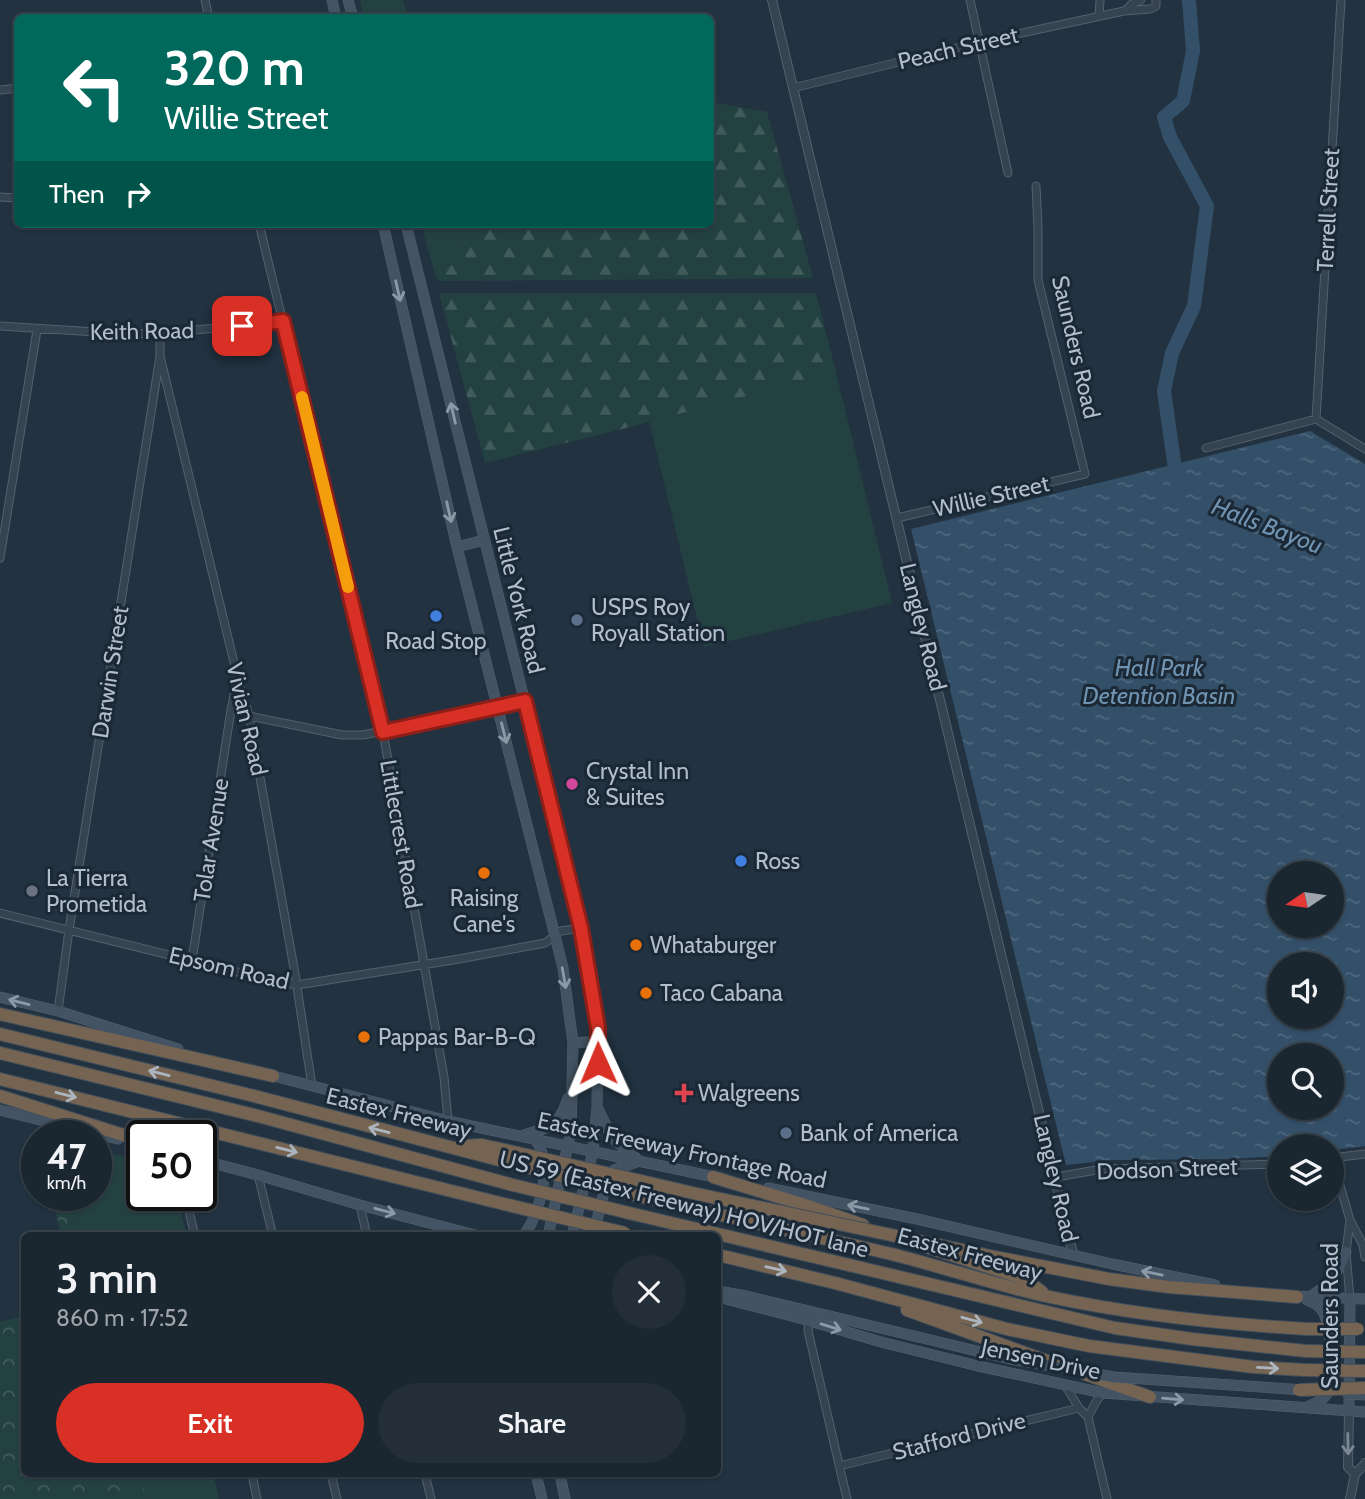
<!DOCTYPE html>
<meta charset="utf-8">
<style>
:root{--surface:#1a2630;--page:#232e38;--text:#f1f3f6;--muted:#9fa5ab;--line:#38434c;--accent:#d93025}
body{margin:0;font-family:Cabin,sans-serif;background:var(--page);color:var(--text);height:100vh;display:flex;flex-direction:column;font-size:26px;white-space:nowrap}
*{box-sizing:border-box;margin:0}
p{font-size:23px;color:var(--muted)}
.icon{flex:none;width:38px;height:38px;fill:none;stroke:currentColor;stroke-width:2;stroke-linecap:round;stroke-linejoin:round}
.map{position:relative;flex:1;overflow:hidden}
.sheet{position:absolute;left:21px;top:1232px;width:700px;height:245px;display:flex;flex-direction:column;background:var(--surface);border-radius:10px;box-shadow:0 2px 5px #0004,0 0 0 2px var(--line)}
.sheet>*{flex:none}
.top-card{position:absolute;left:14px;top:14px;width:700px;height:214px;border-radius:10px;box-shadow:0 2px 5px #0004,0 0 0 2px var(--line);background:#00695c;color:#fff;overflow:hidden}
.needle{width:46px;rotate:257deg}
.buttons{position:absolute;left:1267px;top:861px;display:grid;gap:14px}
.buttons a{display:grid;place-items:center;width:77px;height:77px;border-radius:50%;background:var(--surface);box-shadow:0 2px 5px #0004,0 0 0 2px var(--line);font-size:35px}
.speed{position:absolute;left:21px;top:1120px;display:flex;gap:14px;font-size:35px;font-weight:700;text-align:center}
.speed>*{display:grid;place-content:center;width:91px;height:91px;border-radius:50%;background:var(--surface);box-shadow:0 2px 5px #0004,0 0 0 2px var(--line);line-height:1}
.speed small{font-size:18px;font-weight:400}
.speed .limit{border:4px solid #111;border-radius:10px;background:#fff;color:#111}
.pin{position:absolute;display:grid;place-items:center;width:60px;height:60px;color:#fff;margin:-30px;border-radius:14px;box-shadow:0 4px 10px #0006}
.me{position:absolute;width:77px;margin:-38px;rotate:359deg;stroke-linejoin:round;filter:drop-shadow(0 0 5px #0008)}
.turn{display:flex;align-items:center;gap:24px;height:147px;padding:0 35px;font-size:32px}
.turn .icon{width:91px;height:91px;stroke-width:2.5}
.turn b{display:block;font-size:49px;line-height:60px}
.then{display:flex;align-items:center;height:66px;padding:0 35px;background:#0003;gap:14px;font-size:26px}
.round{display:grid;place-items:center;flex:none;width:74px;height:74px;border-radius:37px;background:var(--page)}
.head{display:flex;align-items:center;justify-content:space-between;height:119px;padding:0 35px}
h1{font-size:42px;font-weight:600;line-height:52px}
.primary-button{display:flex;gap:14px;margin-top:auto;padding:14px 35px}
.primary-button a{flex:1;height:80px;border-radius:42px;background:var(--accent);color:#fff;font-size:28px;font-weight:600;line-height:80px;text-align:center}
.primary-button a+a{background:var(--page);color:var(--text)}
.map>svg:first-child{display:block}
.grass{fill:#244141}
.forest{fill:url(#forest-firs)}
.park{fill:url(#park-crowns)}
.water{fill:url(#water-ripples);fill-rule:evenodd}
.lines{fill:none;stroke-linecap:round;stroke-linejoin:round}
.river{stroke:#345069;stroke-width:14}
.minor-casing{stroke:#54616e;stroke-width:9}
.tertiary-casing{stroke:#54616e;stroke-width:10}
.secondary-casing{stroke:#54616e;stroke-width:11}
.motorway-casing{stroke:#414e5b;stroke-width:14}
.minor{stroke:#364350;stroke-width:7}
.tertiary{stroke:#364350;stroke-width:8}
.secondary{stroke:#445363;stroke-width:10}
.motorway{stroke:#766452;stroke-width:12}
.secondary-bridge-casing{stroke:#54616e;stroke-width:11;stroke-linecap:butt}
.motorway-bridge-casing{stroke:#414e5b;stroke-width:14;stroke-linecap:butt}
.secondary-bridge{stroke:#445363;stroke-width:10}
.motorway-bridge{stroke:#766452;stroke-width:12}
.oneway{stroke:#8c99a7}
.oneway2{stroke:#acb5bf}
.oneway3{stroke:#7a8794}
.route-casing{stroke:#8d1f18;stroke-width:18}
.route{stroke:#d93025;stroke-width:12}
.slow{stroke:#f59e0b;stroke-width:12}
.shop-dot{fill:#3f7fe0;stroke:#1b2835;stroke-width:2.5}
.service-dot{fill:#5c6f8a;stroke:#1b2835;stroke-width:2.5}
.hotel-dot{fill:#d1479c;stroke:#1b2835;stroke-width:2.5}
.food-dot{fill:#e8710a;stroke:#1b2835;stroke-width:2.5}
.worship-dot{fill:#6b7280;stroke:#1b2835;stroke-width:2.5}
.health-dot{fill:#e0444e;stroke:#1b2835;stroke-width:2.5}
.labels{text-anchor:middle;stroke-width:6;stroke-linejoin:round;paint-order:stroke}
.street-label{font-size:23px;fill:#b2becb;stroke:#1b2835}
.poi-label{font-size:23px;fill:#b2becb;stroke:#1b2835;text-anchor:start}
.water-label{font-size:24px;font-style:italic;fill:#7093b1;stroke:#1b2835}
</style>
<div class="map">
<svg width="1365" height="1499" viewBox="0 0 1365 1499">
<defs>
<pattern id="forest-firs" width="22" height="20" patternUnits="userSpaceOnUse" patternTransform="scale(1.75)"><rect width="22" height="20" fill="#244141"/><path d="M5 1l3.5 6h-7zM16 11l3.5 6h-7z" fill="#415b5b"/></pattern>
<pattern id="park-crowns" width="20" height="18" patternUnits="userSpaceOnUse" patternTransform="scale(1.75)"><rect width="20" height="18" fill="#244141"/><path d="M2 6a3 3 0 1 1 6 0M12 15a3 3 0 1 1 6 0" fill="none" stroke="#415b5b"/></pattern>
<pattern id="water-ripples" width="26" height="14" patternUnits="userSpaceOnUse" patternTransform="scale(1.75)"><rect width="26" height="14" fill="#345069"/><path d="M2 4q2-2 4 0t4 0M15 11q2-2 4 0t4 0" fill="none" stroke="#4f677d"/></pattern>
</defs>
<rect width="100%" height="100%" fill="#223240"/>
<path class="grass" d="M360,0H403L408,17H364Z
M421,224H458L467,264L433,267Z
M836,372L892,603L704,647L649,421Z
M96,1149L142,1161V1195H176L187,1235H83L73,1195H96Z
M140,1474H213L219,1499H146Z"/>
<path class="forest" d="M711,102L767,112L813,278L438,281L433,267L467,264L458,224H710Z
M439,293H816L836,372L626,428L485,463Z"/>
<path class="park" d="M52,1195H73L83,1235H61Z
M24,1316V1474H140L146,1499H0V1322Z"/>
<path class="water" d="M1310,431L1365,464V1146L1332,1150V1146H1279V1156L1229,1159L1111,1160L1066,1165L911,529ZM1279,873H1332V926H1279ZM1279,964H1332V1017H1279ZM1279,1055H1332V1108H1279Z"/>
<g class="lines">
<path class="river" d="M1177,483L1164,391L1172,353L1194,306L1207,206L1170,137L1164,117L1183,101L1193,51L1189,0"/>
<defs>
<path id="minor" d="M205,0L209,18
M970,0L1008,173
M1125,11L1132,4L1141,0
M1099,16L1100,0
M793,88L980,42L1124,11L1150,9L1156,6V0
M0,90L18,88
M0,197L18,198
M259,224L383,732L444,1077L448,1121
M0,326L128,334L160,333L283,322
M160,356L238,679L249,716L295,974L312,1086
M1316,419L1341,0
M1206,448L1316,419L1365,449
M897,518L1085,474L1038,280V228L1036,186
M0,558L37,330
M249,716L342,735H363L525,701
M0,913L274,981L297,985L459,959L545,943L561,931L581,928
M192,960L231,710L237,681
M58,1011L69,930L160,356V333
M1332,1158L1350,1220L1363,1245L1365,1257
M1332,1158L1365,1154
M258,1175L273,1236
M1056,1177L1102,1169L1279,1164
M185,1195L195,1236
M360,1205L367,1236
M1350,1220L1346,1252L1350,1299
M809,1321L808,1331L847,1499
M1065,1385L1079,1408L1088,1417L1107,1499
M1088,1417L1097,1400L1103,1393
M839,1466L1079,1408
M252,1474L257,1499
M331,1474L337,1499
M425,1474L431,1499"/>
<path id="tertiary" d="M772,0L1073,1254
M1349,1411L1348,1467L1355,1474
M1350,1499L1355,1474L1364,1465L1365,1463"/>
<path id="secondary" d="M332,0L336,18
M348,0L353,18
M383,224L457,547L555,936L563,968L573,1043L571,1131L548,1236
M406,224L581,928L598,1028L597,1108L593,1151L572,1236
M457,547L484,540
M0,997L58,1011L178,1049
M573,1043L599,1041
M266,1074L448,1121L719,1178
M0,1110L118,1139
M599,1111L612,1138L636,1158
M524,1135C552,1126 558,1128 568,1098
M201,1160L258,1175L360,1205L479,1236
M768,1188L917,1219L1112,1264L1215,1285
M523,1236C540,1216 555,1158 534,1139
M593,1236L603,1196L614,1170L639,1161
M718,1291L746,1296L914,1336
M1292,1296L1365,1299
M718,1297L803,1319L881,1342L978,1366L1103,1393L1365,1412
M1308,1298C1334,1281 1334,1280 1346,1252
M1307,1300C1312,1302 1317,1304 1321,1309C1331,1320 1334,1376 1329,1390C1325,1400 1316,1403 1307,1407
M1349,1411L1350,1299
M536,1474L542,1499
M560,1474L565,1499"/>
<path id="motorway" d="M0,1014L273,1076
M0,1034L250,1095L515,1164
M0,1053L258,1116L509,1184
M0,1079L504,1204
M0,1096L142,1141
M460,1146L482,1145L518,1153
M201,1160H204
M713,1177L802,1204L863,1225
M637,1180L697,1194
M634,1195C718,1215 803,1233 887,1253C941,1266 995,1285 1050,1297C1135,1315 1221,1324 1307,1329
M629,1213L1115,1328L1192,1339L1306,1351
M927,1247L1025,1279L1042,1292
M718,1255L835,1283L1007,1329L1089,1346L1253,1367L1305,1370
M1000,1258L1109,1279L1169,1287L1297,1297
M907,1310L1058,1365
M1085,1374L1150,1397"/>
</defs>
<use href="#minor" class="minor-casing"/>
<use href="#tertiary" class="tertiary-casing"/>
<use href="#secondary" class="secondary-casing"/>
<use href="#motorway" class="motorway-casing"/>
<use href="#minor" class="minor"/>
<use href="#tertiary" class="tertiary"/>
<use href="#secondary" class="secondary"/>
<use href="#motorway" class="motorway"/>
<defs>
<path id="secondary-bridge" d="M914,1336L1010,1359L1114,1377L1304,1390
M1347,1394L1365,1395"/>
<path id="motorway-bridge" d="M518,1153L637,1180
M515,1164L634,1195
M509,1184L629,1213
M697,1194L1000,1258
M504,1204L625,1233
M1307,1329H1358
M1306,1351L1365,1352
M1305,1370L1365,1371
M1299,1390L1365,1388"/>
</defs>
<use href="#secondary-bridge" class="secondary-bridge-casing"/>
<use href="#motorway-bridge" class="motorway-bridge-casing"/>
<use href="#secondary-bridge" class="secondary-bridge"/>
<use href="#motorway-bridge" class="motorway-bridge"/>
</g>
<defs><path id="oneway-shaft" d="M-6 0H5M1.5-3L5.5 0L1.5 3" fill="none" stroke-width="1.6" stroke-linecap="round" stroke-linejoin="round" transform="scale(1.75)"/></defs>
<g class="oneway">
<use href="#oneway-shaft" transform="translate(398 291) rotate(77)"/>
<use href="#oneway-shaft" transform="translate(453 413) rotate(-103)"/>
<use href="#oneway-shaft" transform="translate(449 512) rotate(77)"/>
<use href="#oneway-shaft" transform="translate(504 733) rotate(76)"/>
<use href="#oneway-shaft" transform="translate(564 978) rotate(80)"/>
<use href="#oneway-shaft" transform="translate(19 1002) rotate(-166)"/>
<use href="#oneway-shaft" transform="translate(858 1207) rotate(-168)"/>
<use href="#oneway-shaft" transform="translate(385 1211) rotate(15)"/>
<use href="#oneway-shaft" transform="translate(1152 1273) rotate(-168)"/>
<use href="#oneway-shaft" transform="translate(831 1327) rotate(17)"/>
<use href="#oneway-shaft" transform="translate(1173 1399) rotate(5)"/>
</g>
<g class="oneway2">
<use href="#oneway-shaft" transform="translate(159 1073) rotate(-166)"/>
<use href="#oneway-shaft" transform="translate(66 1095) rotate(14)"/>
<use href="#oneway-shaft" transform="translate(379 1130) rotate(-166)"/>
<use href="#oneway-shaft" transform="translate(287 1150) rotate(14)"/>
<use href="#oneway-shaft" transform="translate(776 1269) rotate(13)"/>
<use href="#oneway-shaft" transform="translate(972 1320) rotate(15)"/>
<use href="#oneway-shaft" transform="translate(1268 1368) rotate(3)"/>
</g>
<use class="oneway3" href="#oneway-shaft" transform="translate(1348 1444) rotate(89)"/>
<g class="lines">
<defs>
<path id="route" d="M242,326L283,321L383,732L525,701L581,928L598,1028V1063"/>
</defs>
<use href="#route" class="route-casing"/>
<use href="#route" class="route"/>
<path class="slow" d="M302,397L348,587"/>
</g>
<g class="shop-dot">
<circle cx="436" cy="616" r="7"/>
<circle cx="741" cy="861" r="7"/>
</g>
<g class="service-dot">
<circle cx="577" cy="620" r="7"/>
<circle cx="786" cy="1133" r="7"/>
</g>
<circle class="hotel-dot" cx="572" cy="784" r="7"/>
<g class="food-dot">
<circle cx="484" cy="873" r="7"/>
<circle cx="636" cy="945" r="7"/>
<circle cx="646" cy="993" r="7"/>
<circle cx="364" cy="1037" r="7"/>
</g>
<circle class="worship-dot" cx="32" cy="891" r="7"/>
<path class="health-dot" d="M680.5 1082.5h7v7h7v7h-7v7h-7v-7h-7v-7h7z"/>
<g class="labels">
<g class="street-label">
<text transform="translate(958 48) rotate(-13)" y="8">Peach Street</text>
<text transform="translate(1328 210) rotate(-87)" y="8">Terrell Street</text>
<text transform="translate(142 331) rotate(-1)" y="8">Keith Road</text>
<text transform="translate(1076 347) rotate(77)" y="8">Saunders Road</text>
<text transform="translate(991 496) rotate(-13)" y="8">Willie Street</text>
<text transform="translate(519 600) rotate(76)" y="8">Little York Road</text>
<text transform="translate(923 627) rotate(76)" y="8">Langley Road</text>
<text transform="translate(110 672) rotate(-81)" y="8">Darwin Street</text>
<text transform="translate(247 719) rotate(77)" y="8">Vivian Road</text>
<text transform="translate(401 834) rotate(80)" y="8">Littlecrest Road</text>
<text transform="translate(211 840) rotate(-81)" y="8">Tolar Avenue</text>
<text transform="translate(229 968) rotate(13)" y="8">Epsom Road</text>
<text transform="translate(399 1113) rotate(14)" y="8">Eastex Freeway</text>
<text transform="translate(682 1150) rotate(12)" y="8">Eastex Freeway Frontage Road</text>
<text transform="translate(1167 1169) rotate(-2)" y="8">Dodson Street</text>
<text transform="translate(1056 1178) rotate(77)" y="8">Langley Road</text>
<text transform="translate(684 1204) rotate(14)" y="8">US 59 (Eastex Freeway) HOV/HOT lane</text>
<text transform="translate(970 1254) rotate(15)" y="8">Eastex Freeway</text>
<text transform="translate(1330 1316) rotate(-90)" y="8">Saunders Road</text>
<text transform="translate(1041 1359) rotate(12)" y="8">Jensen Drive</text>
<text transform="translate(959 1436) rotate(-14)" y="8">Stafford Drive</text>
</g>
<g class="poi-label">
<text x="591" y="615">USPS Roy<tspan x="591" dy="26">Royall Station</tspan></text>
<text x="436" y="649" text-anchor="middle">Road Stop</text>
<text x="586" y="779">Crystal Inn<tspan x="586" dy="26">&amp; Suites</tspan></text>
<text x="755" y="869">Ross</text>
<text x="46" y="886">La Tierra<tspan x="46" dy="26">Prometida</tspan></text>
<text x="484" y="906" text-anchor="middle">Raising<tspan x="484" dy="26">Cane's</tspan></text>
<text x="650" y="953">Whataburger</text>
<text x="660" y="1001">Taco Cabana</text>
<text x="378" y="1045">Pappas Bar-B-Q</text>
<text x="698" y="1101">Walgreens</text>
<text x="800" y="1141">Bank of America</text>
</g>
<g class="water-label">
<text transform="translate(1267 526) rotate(21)" y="8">Halls Bayou</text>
<text x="1159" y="676">Hall Park<tspan x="1159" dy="28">Detention Basin</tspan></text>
</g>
</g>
</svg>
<div class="buttons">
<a><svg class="needle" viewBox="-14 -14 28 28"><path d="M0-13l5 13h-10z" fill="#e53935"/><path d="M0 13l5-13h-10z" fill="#9fa5ab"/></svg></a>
<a><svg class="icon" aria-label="sound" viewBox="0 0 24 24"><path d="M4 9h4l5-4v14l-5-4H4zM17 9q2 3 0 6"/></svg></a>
<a><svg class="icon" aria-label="search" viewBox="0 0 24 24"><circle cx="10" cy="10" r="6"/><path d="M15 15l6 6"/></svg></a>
<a><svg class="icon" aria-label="layers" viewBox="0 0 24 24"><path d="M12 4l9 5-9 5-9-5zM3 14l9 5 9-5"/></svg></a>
</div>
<div class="speed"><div>47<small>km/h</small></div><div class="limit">50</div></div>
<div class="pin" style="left:242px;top:326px;background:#d93025"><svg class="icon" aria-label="arrive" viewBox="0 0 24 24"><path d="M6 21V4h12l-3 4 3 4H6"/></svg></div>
<svg class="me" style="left:598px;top:1063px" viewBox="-20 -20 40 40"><path d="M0-17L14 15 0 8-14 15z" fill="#d93025" stroke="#fff" stroke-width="4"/></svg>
<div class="top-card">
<div class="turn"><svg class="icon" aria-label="left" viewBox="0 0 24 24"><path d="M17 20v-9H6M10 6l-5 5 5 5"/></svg><div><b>320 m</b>Willie Street</div></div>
<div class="then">Then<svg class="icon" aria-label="right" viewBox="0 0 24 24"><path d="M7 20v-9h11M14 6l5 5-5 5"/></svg></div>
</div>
<section class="sheet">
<div class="head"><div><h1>3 min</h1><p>860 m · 17:52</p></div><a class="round"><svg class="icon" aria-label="close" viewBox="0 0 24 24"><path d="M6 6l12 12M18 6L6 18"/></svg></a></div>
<div class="primary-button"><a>Exit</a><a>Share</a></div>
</section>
</div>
